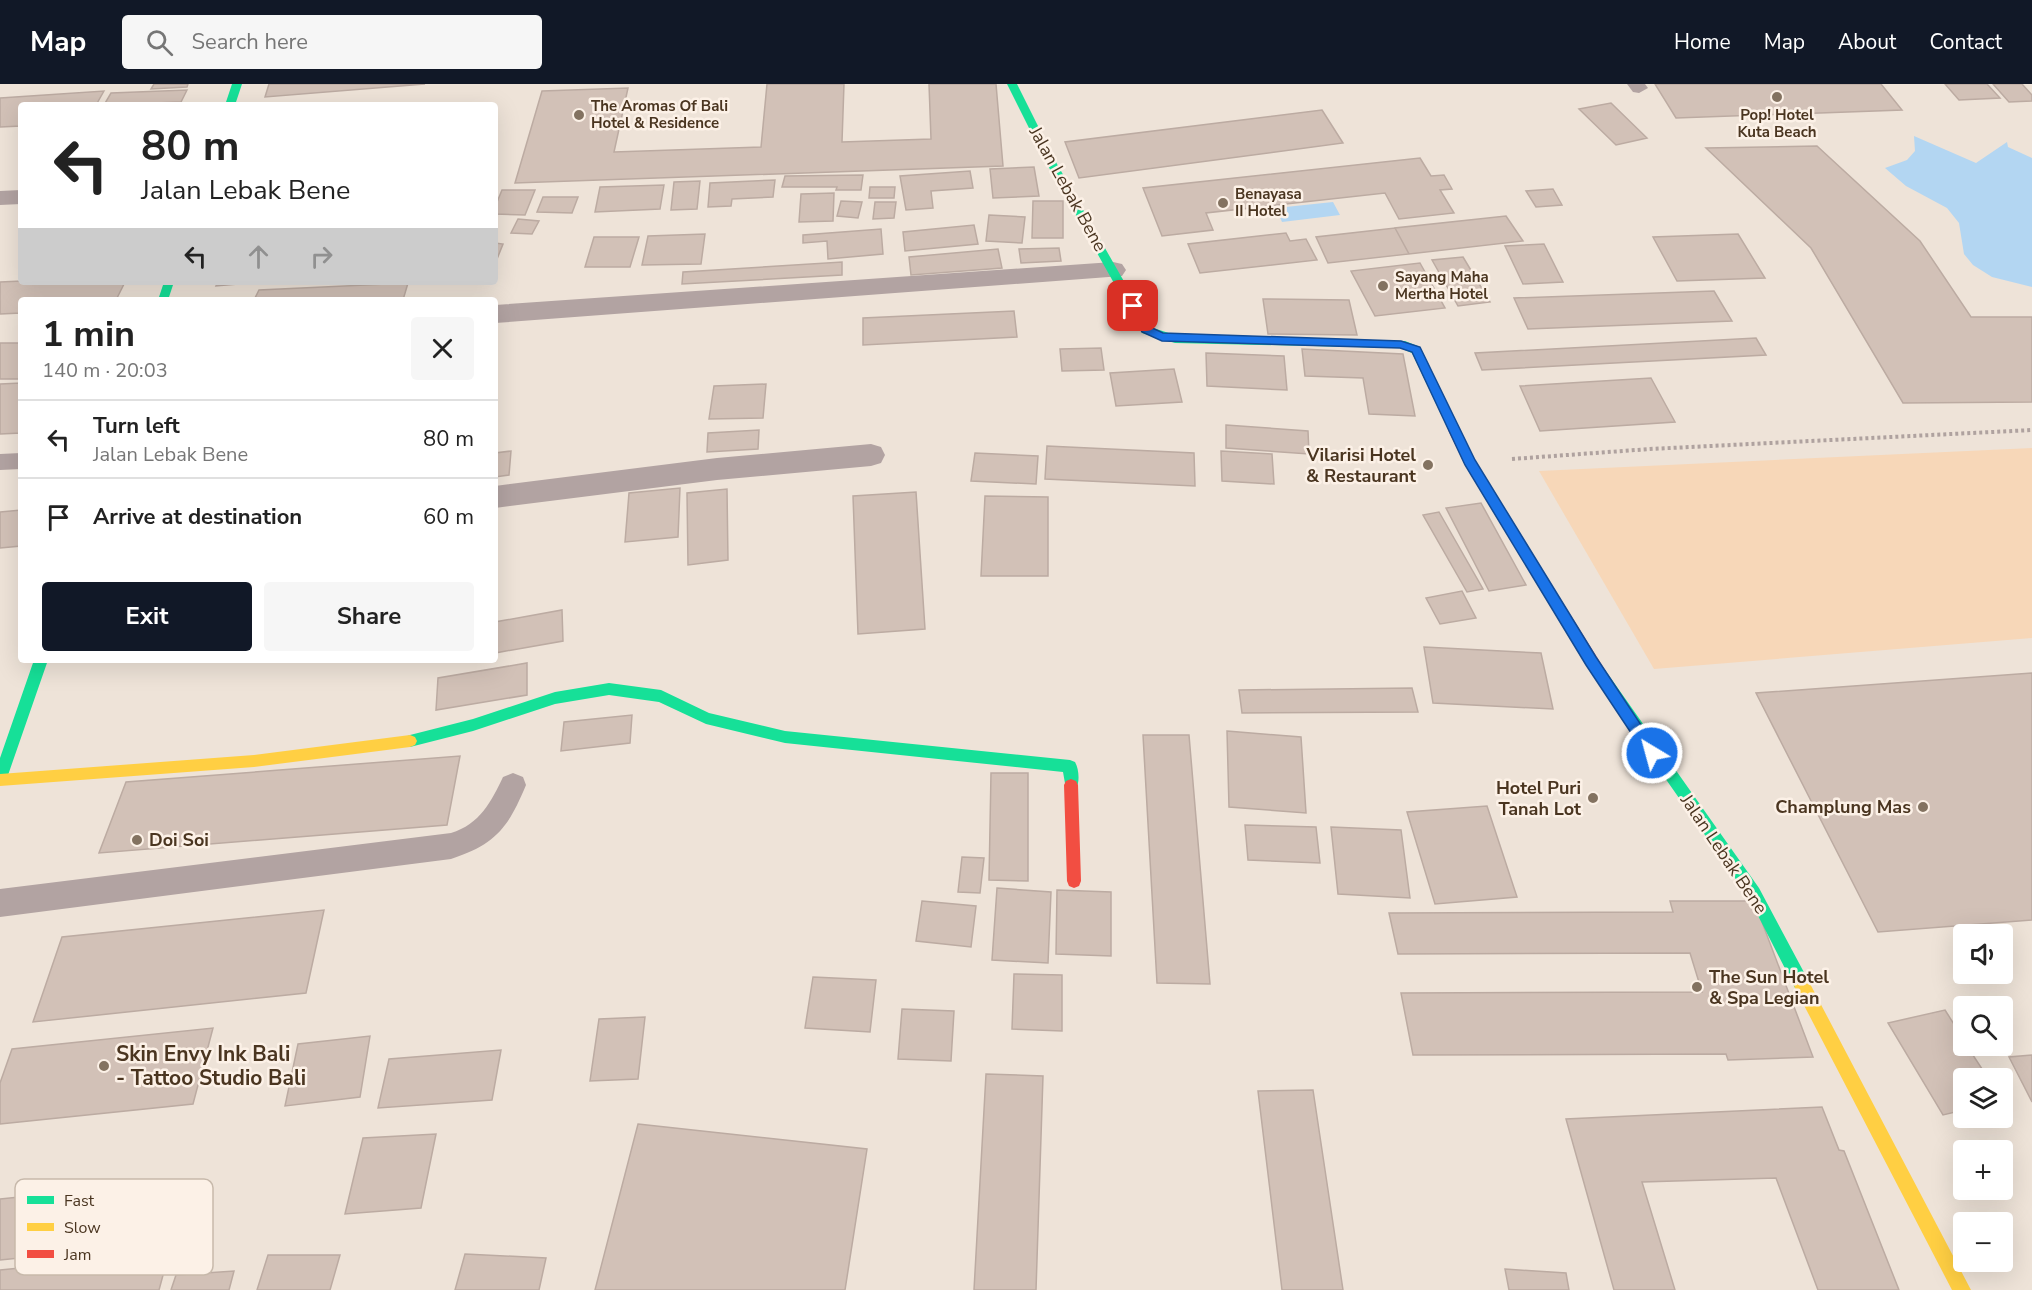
<!DOCTYPE html>
<meta charset="utf-8">
<style>
:root{--surface:#fff;--page:#f6f6f6;--text:#222;--muted:#767676;--line:#e0e0e0;--accent:#111827}
body{margin:0;font-family:"Nunito Sans",sans-serif;background:var(--page);color:var(--text);height:100vh;display:flex;flex-direction:column;font-size:22px;white-space:nowrap}
*{box-sizing:border-box;margin:0}
p{font-size:20px;color:var(--muted)}
.icon{flex:none;width:33px;height:33px;fill:none;stroke:currentColor;stroke-width:2;stroke-linecap:round;stroke-linejoin:round}
.map{position:relative;flex:1;overflow:hidden}
.drawer{position:absolute;left:18px;top:213px;width:480px;height:366px;display:flex;flex-direction:column;background:var(--surface);border-radius:6px;box-shadow:0 6px 24px #0002}
.drawer>*{flex:none}
.banner{position:absolute;left:18px;top:18px;width:480px;height:183px;border-radius:6px;box-shadow:0 6px 24px #0002;background:#fff;color:var(--text);overflow:hidden}
.fabs{position:absolute;left:1953px;top:840px;display:grid;gap:12px}
.fabs a{display:grid;place-items:center;width:60px;height:60px;border-radius:6px;background:var(--surface);box-shadow:0 6px 24px #0002;font-size:30px}
.pin{position:absolute;display:grid;place-items:center;width:51px;height:51px;color:#fff;margin:-26px;border-radius:12px;box-shadow:0 3px 9px #0006}
.me{position:absolute;width:66px;margin:-33px;rotate:323deg;stroke-linejoin:round;filter:drop-shadow(0 0 4px #0008)}
.turn{display:flex;align-items:center;gap:21px;height:126px;padding:0 24px;font-size:27px}
.turn .icon{width:78px;height:78px;stroke-width:2.5}
.turn b{display:block;font-size:42px;line-height:51px}
.lanes{display:flex;align-items:center;height:57px;padding:0 24px;background:#0003;justify-content:center;gap:30px;direction:ltr}
.lanes .off{opacity:.35}
.round{display:grid;place-items:center;flex:none;width:63px;height:63px;border-radius:6px;background:var(--page)}
.overview{display:flex;align-items:center;justify-content:space-between;height:102px;padding:0 24px}
h1{font-size:36px;font-weight:700;line-height:45px}
.cta{display:flex;gap:12px;margin-top:auto;padding:12px 24px}
.cta a{flex:1;height:69px;border-radius:6px;background:var(--accent);color:#fff;font-size:24px;font-weight:700;line-height:69px;text-align:center}
.cta a+a{background:var(--page);color:var(--text)}
ul{padding:0;list-style:none}
li{display:flex;align-items:center;gap:18px;height:78px;padding:0 24px;border-top:2px solid var(--line)}
li div{flex:1}
li b{display:block;font-size:22px}
li em{font-style:normal}
header{display:flex;align-items:center;gap:36px;box-sizing:border-box;height:84px;padding:0 30px;background:var(--accent);color:#fff}
header strong{font-size:28px}
nav{display:flex;gap:33px;margin-inline-start:auto;font-size:21px}
.search{width:420px;height:54px;background:var(--page);display:flex;align-items:center;gap:15px;box-sizing:border-box;padding:0 21px;border-radius:6px;color:var(--muted);font-size:22px}
.map>svg:first-child{display:block}
.green{fill:#f7d7b8}
.water{fill:#b3d6f2}
.building{fill:#d2c1b7;stroke:#bcaba2;stroke-width:1.5}
.lines{fill:none;stroke-linecap:round;stroke-linejoin:round}
.path{stroke:#afa29f;stroke-width:4;stroke-dasharray:3 3;stroke-linecap:butt}
.lane{fill:#b2a3a2;fill-rule:evenodd}
.street{fill:#b2a3a2;fill-rule:evenodd}
.fast{fill:#16e098;fill-rule:evenodd}
.slow{fill:#ffcf43;fill-rule:evenodd}
.jam{fill:#f24e42;fill-rule:evenodd}
.route{fill:#1a73e8;stroke:#114b97;stroke-width:1.5}
.poi-dot{fill:#837260;stroke:#fcf1e7;stroke-width:2}
.labels{text-anchor:middle;stroke-width:5;stroke-linejoin:round;paint-order:stroke}
.far-poi-label{font-size:15px;font-weight:bold;fill:#4a3520;stroke:#fcf1e7;text-anchor:start}
.street-label{font-size:18px;fill:#4a3520;stroke:#fcf1e7}
.poi-label{font-size:18px;font-weight:bold;fill:#4a3520;stroke:#fcf1e7;text-anchor:end}
.near-poi-label{font-size:21px;font-weight:bold;fill:#4a3520;stroke:#fcf1e7;text-anchor:start}
.key{fill:#fcf1e7;stroke:#c7b9ab;stroke-width:1.5}
.key-label{font-size:16px;fill:#4a3520}
</style>
<header>
<strong>Map</strong>
<div class="search"><svg class="icon" aria-label="search" viewBox="0 0 24 24"><circle cx="10" cy="10" r="6"/><path d="M15 15l6 6"/></svg>Search here</div>
<nav><a>Home</a><a>Map</a><a>About</a><a>Contact</a></nav>
</header>
<div class="map">
<svg width="2032" height="1206" viewBox="0 0 2032 1206">
<rect width="100%" height="100%" fill="#eee3d8"/>
<path class="green" d="M2032,364V554L1654,585L1539,387Z"/>
<path class="water" d="M1914,52L1976,79L2007,58L2008,63L2032,74V203L1992,193L1973,181L1964,170L1959,139L1947,124L1906,102L1885,84L1907,76L1915,67Z
M1333,118L1340,131L1282,138L1276,124Z"/>
<path class="building" d="M154,0H188L187,3L151,5Z
M269,0H425L265,13Z
M767,0H844L842,58L931,55L929,0H996L1003,82L515,99L542,7L628,4L614,68L761,63Z
M1655,0H1881L1902,26L1676,34Z
M1945,0H1987L2000,14L1959,16Z
M1993,0H2022L2032,11V17L2009,18Z
M187,6L181,18L104,21L111,9Z
M104,7L96,21H21V42L0,43V14Z
M1611,19L1647,54L1616,61L1579,25Z
M1322,26L1343,59L1079,94L1065,58Z
M1817,62L1920,157L1971,233H2032V318L1903,319L1811,164L1706,64Z
M1420,74L1431,92L1444,91L1452,105L1440,106L1454,129L1399,135L1385,109L1206,129L1213,146L1162,152L1143,104Z
M1034,83L1039,112L993,114L990,85Z
M970,87L973,104L931,107L933,124L906,126L900,92Z
M863,91L861,106H836L837,103H782L785,92Z
M775,96L773,113L732,115L731,122L708,123L710,99Z
M700,97L697,125L671,126L674,98Z
M664,101L660,125L595,128L600,103Z
M870,103H895L894,114H869Z
M1553,105L1562,121L1536,123L1526,107Z
M502,106H535L525,131L495,130V123Z
M834,109L833,137L799,138L801,110Z
M543,113H578L572,129L537,128Z
M841,117L862,118L858,134L837,132Z
M1033,117H1063V154H1032Z
M875,118H896L894,134L873,135Z
M989,131L1025,133L1022,159L986,157Z
M1506,132L1523,157L1409,170L1395,144Z
M518,135L539,137L532,150L511,149Z
M974,141L978,160L905,167L903,148Z
M1395,144L1409,170L1328,179L1316,153Z
M881,145L883,170L828,175L827,157L803,159V151Z
M1286,149L1290,157L1306,155L1317,176L1200,189L1188,160Z
M705,150L701,180L642,181L648,152Z
M1738,150L1765,194L1677,197L1653,153Z
M594,153H639L630,183H585Z
M495,159L503,160L495,180Z
M1544,160L1563,198L1523,200L1505,162Z
M1059,164L1061,177L1021,179L1019,165Z
M998,165L1002,184L911,191L909,173Z
M1463,173L1490,218L1458,222L1432,176Z
M842,178V191L682,200L683,188Z
M1420,179L1445,224L1375,232L1351,187Z
M21,197V198H125L116,216H21V229L0,230V198Z
M218,198H261L216,202Z
M408,199L403,216H254L259,206Z
M1714,207L1732,237L1528,245L1514,214Z
M1263,215L1349,216L1357,251L1268,250Z
M1014,227L1017,253L863,261V234Z
M1756,254L1766,271L1482,286L1475,269Z
M0,259H21V295H0Z
M1101,264L1104,286L1062,287L1060,265Z
M1302,265L1403,270L1415,332L1369,330L1363,294L1305,292Z
M1206,269L1284,272L1287,306L1207,302Z
M1174,285L1182,318L1116,322L1110,289Z
M1651,294L1675,338L1540,347L1520,302Z
M21,299V349L0,350V300Z
M766,300L763,334L709,335L714,302Z
M1226,341L1308,347L1309,370L1226,364Z
M759,346L758,365L707,368L708,349Z
M1047,362L1194,369L1195,402L1045,395Z
M511,367L509,391L495,393V369Z
M1221,367L1272,370L1274,400L1222,397Z
M975,369L1038,372L1036,400L971,397Z
M680,404L678,453L625,458L629,409Z
M727,405L728,476L688,481L687,409Z
M916,408L925,545L858,550L853,412Z
M985,412L1048,413V492H981Z
M1481,419L1526,501L1489,507L1446,424Z
M21,426V462L0,464V428Z
M1439,428L1483,505L1467,508L1423,431Z
M1462,507L1476,534L1440,540L1426,514Z
M562,526L563,557L495,569V538Z
M1424,563L1541,569L1553,625L1433,619Z
M527,579V611L436,626L438,594Z
M2032,589V836L1878,848L1756,609Z
M1412,604L1418,628L1242,629L1239,606Z
M632,631L630,659L561,667L564,638Z
M1227,647L1301,653L1306,729L1229,723Z
M1143,651H1189L1210,900L1157,899Z
M460,672L447,741L99,769L126,698Z
M991,689H1028V797L989,796Z
M1487,722L1517,813L1435,820L1407,728Z
M1245,741L1316,743L1320,779L1248,776Z
M1331,743L1401,746L1410,814L1338,810Z
M962,773L984,774L980,809L958,808Z
M997,804L1051,808L1048,879L992,876Z
M1057,806L1111,808V872L1056,870Z
M922,817L976,822L971,863L916,857Z
M1670,817H1754L1813,973L1728,976L1726,970L1413,971L1401,909L1702,908L1690,869L1398,870L1389,829L1673,828Z
M324,826L306,909L33,938L62,853Z
M1014,890L1062,891V947L1012,945Z
M813,893L876,896L870,948L805,944Z
M902,925L954,927L951,977L898,975Z
M1945,926L1964,956V962H1967L1988,994H1964V1026L1943,1031L1888,939Z
M645,933L638,995L590,997L599,935Z
M213,944L193,1020L0,1040V999L12,965Z
M370,952L360,1013L285,1022L298,960Z
M501,966L492,1016L378,1024L389,975Z
M2032,971V1018L2009,973Z
M986,990L1043,992L1036,1206H974Z
M1313,1006L1343,1206H1282L1258,1007Z
M1822,1023L1839,1066L1844,1067L1899,1206H1818L1776,1094L1642,1098L1675,1206H1614L1566,1035Z
M638,1040L867,1065L845,1206H595Z
M436,1050L421,1124L345,1130L363,1054Z
M184,1096L168,1159L0,1176V1115Z
M169,1169L159,1206H0V1186Z
M465,1170L546,1174L539,1206H455Z
M268,1171H340L330,1206H257Z
M1505,1185L1566,1189L1569,1206H1509Z
M234,1187L229,1206H171L176,1191Z"/>
<g class="lines">
<path class="path" d="M1512,375L1650,365L2032,346"/>
<path class="lane" d="M1627,0H1645L1648,4L1639,9L1633,8Z
M21,369V385L0,386V370Z
M513,689L523,693L526,701C508,744 496,760 451,775L0,833V805L451,749C480,740 491,718 503,693Z"/>
<path class="street" d="M21,106V120L0,121V107Z
M1113,178L1122,180L1126,186L1122,192L495,239V221Z
M871,360L881,363L885,371L881,379L871,382L717,396L495,424V402L717,374Z"/>
<path class="fast" d="M232,0H242L235,21H225Z
M1007,0H1017L1057,80L1150,243L1175,251L1405,257L1420,263L1460,346L1458,349H1450L1412,269L1400,264L1175,259L1142,249L1047,80Z
M164,198H174L168,216H158Z
M34,576H48L7,694L5,698L0,700V674Z
M1600,584L1605,586L1759,804L1807,894L1809,899L1807,904L1801,907L1795,904L1749,814L1595,594L1593,590L1595,586Z
M609,599L661,606L709,629L785,647L1070,676L1075,678C1079,685 1080,698 1076,705L1071,707L1066,705L1063,688L785,659L706,640L659,618L609,611L555,620L473,647L410,663L405,661L403,657L405,653L410,651L473,635L555,608Z"/>
<path class="slow" d="M410,651L415,653L417,657L415,661L410,663L254,683L0,702V690L254,671Z
M1801,891L1807,894L1971,1206H1952L1795,904L1793,899L1795,894Z"/>
<path class="jam" d="M1454,342L1458,343L1474,377L1605,586L1607,590L1605,594H1595L1465,381L1448,346Z
M1071,695L1076,697L1078,701L1081,797L1079,802L1074,804L1069,802L1067,797L1064,701L1066,697Z"/>
</g>
<path class="route" d="M1133,219L1137,220L1150,243L1163,249L1401,257L1420,263L1475,376L1596,573L1657,665V673H1647L1586,581L1465,381L1412,268L1400,264L1162,257L1142,248L1128,222Z"/>
<g class="poi-dot">
<circle cx="1777" cy="13" r="6"/>
<circle cx="579" cy="31" r="6"/>
<circle cx="1223" cy="119" r="6"/>
<circle cx="1383" cy="202" r="6"/>
<circle cx="1428" cy="381" r="6"/>
<circle cx="1593" cy="714" r="6"/>
<circle cx="1923" cy="723" r="6"/>
<circle cx="137" cy="756" r="6"/>
<circle cx="1697" cy="903" r="6"/>
<circle cx="104" cy="982" r="6"/>
</g>
<g class="labels">
<g class="far-poi-label">
<text x="591" y="27">The Aromas Of Bali<tspan x="591" dy="17">Hotel &amp; Residence</tspan></text>
<text x="1777" y="36" text-anchor="middle">Pop! Hotel<tspan x="1777" dy="17">Kuta Beach</tspan></text>
<text x="1235" y="115">Benayasa<tspan x="1235" dy="17">II Hotel</tspan></text>
<text x="1395" y="198">Sayang Maha<tspan x="1395" dy="17">Mertha Hotel</tspan></text>
</g>
<g class="street-label">
<text transform="translate(1068 105) rotate(61)" y="6">Jalan Lebak Bene</text>
<text transform="translate(1724 770) rotate(56)" y="6">Jalan Lebak Bene</text>
</g>
<g class="poi-label">
<text x="1416" y="377">Vilarisi Hotel<tspan x="1416" dy="21">&amp; Restaurant</tspan></text>
<text x="1581" y="710">Hotel Puri<tspan x="1581" dy="21">Tanah Lot</tspan></text>
<text x="1911" y="729">Champlung Mas</text>
<text x="149" y="762" text-anchor="start">Doi Soi</text>
<text x="1709" y="899" text-anchor="start">The Sun Hotel<tspan x="1709" dy="21">&amp; Spa Legian</tspan></text>
</g>
<g class="near-poi-label">
<text x="116" y="977">Skin Envy Ink Bali<tspan x="116" dy="24">- Tattoo Studio Bali</tspan></text>
</g>
</g>
<rect x="15" y="1095" width="198" height="96" rx="9" class="key"/>
<rect x="27" y="1112" width="27" height="8" fill="#16e098"/>
<rect x="27" y="1139" width="27" height="8" fill="#ffcf43"/>
<rect x="27" y="1166" width="27" height="8" fill="#f24e42"/>
<g class="key-label">
<text x="64" y="1122">Fast</text>
<text x="64" y="1149">Slow</text>
<text x="64" y="1176">Jam</text>
</g>
</svg>
<div class="fabs">
<a><svg class="icon" aria-label="sound" viewBox="0 0 24 24"><path d="M4 9h4l5-4v14l-5-4H4zM17 9q2 3 0 6"/></svg></a>
<a><svg class="icon" aria-label="search" viewBox="0 0 24 24"><circle cx="10" cy="10" r="6"/><path d="M15 15l6 6"/></svg></a>
<a><svg class="icon" aria-label="layers" viewBox="0 0 24 24"><path d="M12 4l9 5-9 5-9-5zM3 14l9 5 9-5"/></svg></a>
<a>+</a>
<a>−</a>
</div>
<div class="pin" style="left:1133px;top:222px;background:#d93025"><svg class="icon" aria-label="arrive" viewBox="0 0 24 24"><path d="M6 21V4h12l-3 4 3 4H6"/></svg></div>
<svg class="me" style="left:1652px;top:669px" viewBox="-20 -20 40 40"><circle r="17" fill="#1a73e8" stroke="#fff" stroke-width="3"/><path d="M0-11L8 9 0 5-8 9z" fill="#fff"/></svg>
<div class="banner">
<div class="turn"><svg class="icon" aria-label="left" viewBox="0 0 24 24"><path d="M17 20v-9H6M10 6l-5 5 5 5"/></svg><div><b>80 m</b>Jalan Lebak Bene</div></div>
<div class="lanes"><svg class="icon" aria-label="left" viewBox="0 0 24 24"><path d="M17 20v-9H6M10 6l-5 5 5 5"/></svg><svg class="icon off" aria-label="ahead" viewBox="0 0 24 24"><path d="M12 20V5M6 11l6-6 6 6"/></svg><svg class="icon off" aria-label="right" viewBox="0 0 24 24"><path d="M7 20v-9h11M14 6l5 5-5 5"/></svg></div>
</div>
<section class="drawer">
<div class="overview"><div><h1>1 min</h1><p>140 m · 20:03</p></div><a class="round"><svg class="icon" aria-label="close" viewBox="0 0 24 24"><path d="M6 6l12 12M18 6L6 18"/></svg></a></div>
<ul>
<li><svg class="icon" aria-label="left" viewBox="0 0 24 24"><path d="M17 20v-9H6M10 6l-5 5 5 5"/></svg><div><b>Turn left</b><p>Jalan Lebak Bene</p></div><em>80 m</em></li>
<li><svg class="icon" aria-label="arrive" viewBox="0 0 24 24"><path d="M6 21V4h12l-3 4 3 4H6"/></svg><div><b>Arrive at destination</b></div><em>60 m</em></li>
</ul>
<div class="cta"><a>Exit</a><a>Share</a></div>
</section>
</div>
